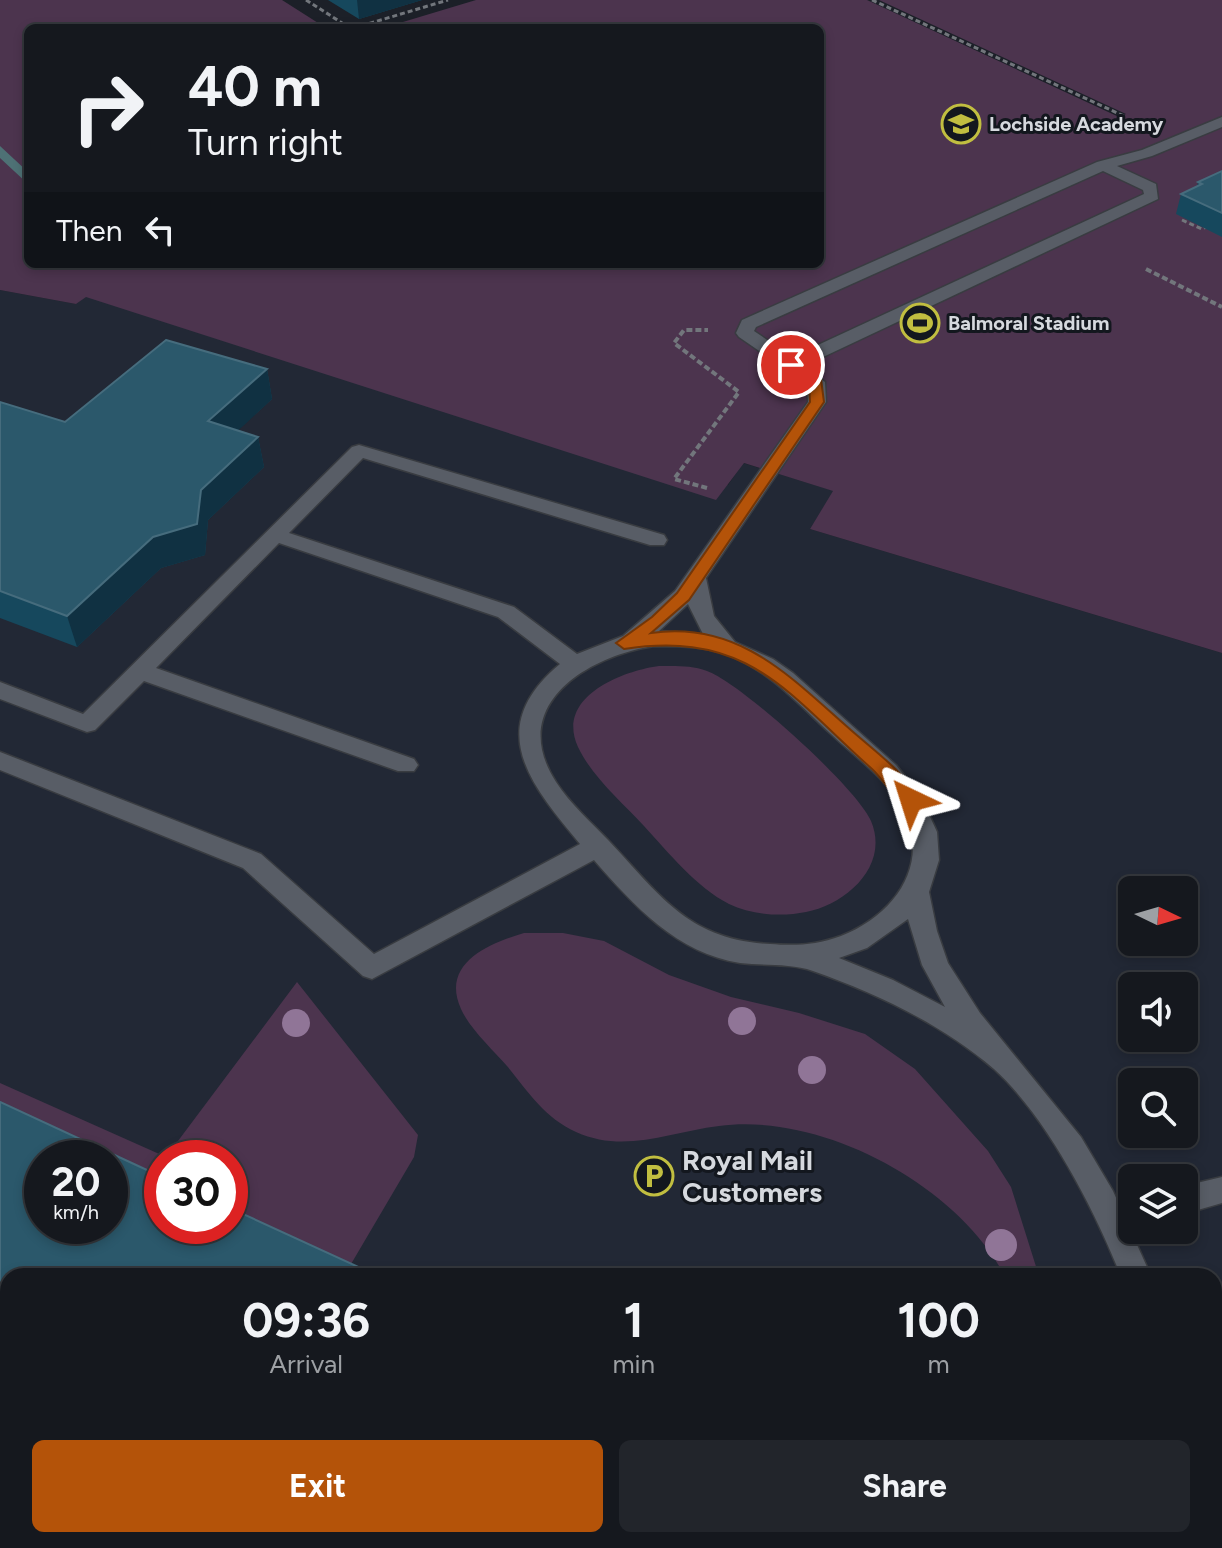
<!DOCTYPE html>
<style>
:root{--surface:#15181e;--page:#22252b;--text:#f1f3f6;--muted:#9da0a4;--line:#34373c;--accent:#b45309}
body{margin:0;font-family:Figtree,sans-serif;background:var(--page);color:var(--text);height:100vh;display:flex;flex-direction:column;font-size:30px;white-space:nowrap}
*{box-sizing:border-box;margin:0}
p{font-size:26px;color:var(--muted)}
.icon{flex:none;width:44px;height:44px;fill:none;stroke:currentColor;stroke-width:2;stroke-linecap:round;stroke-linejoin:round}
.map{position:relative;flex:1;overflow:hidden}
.sheet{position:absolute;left:0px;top:1268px;width:1222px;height:280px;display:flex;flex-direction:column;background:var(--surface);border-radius:24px 24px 0 0;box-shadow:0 4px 12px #0003,0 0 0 2px var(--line)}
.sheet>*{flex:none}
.banner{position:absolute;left:24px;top:24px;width:800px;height:244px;border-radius:12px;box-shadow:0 4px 12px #0003,0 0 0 2px var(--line);background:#15181e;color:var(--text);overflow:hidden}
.needle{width:52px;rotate:95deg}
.fabs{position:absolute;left:1118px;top:876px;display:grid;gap:16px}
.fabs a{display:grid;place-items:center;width:80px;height:80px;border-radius:12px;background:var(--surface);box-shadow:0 4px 12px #0003,0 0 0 2px var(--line);font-size:40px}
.speed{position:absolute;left:24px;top:1140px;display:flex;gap:16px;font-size:40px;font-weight:700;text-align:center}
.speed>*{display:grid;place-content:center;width:104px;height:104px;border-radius:50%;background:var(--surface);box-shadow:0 4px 12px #0003,0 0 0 2px var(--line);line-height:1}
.speed small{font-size:20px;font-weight:400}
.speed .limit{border:12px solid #d22;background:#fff;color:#111}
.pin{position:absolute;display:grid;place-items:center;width:68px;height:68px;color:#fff;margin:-34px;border:4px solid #fff;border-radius:50%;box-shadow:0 2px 8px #0007}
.me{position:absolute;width:88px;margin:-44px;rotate:319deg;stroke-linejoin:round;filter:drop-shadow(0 0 6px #0008)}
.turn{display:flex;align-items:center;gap:28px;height:168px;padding:0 32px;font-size:36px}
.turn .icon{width:104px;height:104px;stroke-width:2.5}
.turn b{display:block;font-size:56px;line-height:68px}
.then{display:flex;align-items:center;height:76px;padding:0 32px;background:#0003;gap:16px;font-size:30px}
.eta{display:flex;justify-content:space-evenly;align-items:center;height:136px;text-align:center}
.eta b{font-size:48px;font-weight:700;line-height:56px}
.primary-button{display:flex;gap:16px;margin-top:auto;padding:16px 32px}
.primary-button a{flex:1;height:92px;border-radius:12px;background:var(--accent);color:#fff;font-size:32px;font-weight:700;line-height:92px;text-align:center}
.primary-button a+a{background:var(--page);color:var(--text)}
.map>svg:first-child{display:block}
.built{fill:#222835;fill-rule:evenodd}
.green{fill:#4c344e}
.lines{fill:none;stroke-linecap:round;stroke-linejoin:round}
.stream{fill:#4e7175;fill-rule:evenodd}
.minor-casing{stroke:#393c41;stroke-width:3}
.path-far2{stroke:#72767c;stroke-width:3;stroke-dasharray:5 3;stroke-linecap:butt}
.path-far1{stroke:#72767c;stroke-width:4;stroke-dasharray:6 3;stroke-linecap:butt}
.path{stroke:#72767c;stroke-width:6;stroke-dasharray:10 5;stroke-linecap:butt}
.minor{fill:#585d66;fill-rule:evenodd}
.tree{fill:#907597}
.wall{fill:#16485d}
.shaded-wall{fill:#103142}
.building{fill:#2b586b;stroke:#466c7d;stroke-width:2;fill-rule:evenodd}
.route{fill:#b45309;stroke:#753606;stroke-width:2}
.labels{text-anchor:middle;stroke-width:6;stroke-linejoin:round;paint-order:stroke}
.far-poi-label{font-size:20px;font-weight:bold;fill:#d6d9de;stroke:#13171e;text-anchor:start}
.near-poi-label{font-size:28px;font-weight:bold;fill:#d6d9de;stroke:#13171e;text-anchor:start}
</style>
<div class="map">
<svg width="1222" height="1548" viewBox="0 0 1222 1548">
<rect width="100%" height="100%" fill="#1c2028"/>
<path class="built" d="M0,290L76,304L86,296L237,345L728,485L743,463L834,491L810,529L1222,653V1548H0ZM1132,890H1184V942H1132ZM1132,986H1184V1038H1132ZM1132,1082H1184V1134H1132ZM42,1158H110V1226H42ZM162,1158H230V1226H162ZM1132,1178H1184V1230H1132ZM8,1276H1214V1540H8Z"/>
<path class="green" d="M0,0H282L326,28H28V264H820V28H383L476,0H867L1119,117L1126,114L879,0H1222V653L810,529L833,491L744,463L716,500L86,297L76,304L0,290Z
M659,666C675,666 691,665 707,671C741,683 857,788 871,821C890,866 846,904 806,912C782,917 752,915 729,904C696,887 669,853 644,826C623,803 592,777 578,747C555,697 622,671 659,666Z
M524,933H563L604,941L669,975L731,997L799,1013L865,1034L915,1069L988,1151L1011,1187L1039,1276H1005C957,1185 822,1112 719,1126C669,1132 625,1154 576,1132C545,1118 528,1092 507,1066C493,1050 470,1029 461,1009C440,963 490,943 524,933Z
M297,982L418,1135L414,1157L344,1276H328L230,1226V1158H162V1199L110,1158L0,1124V1083L166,1157Z"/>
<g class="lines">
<path class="stream" d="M0,146L28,172V184L0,158Z
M100,264H115L116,266L109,270Z"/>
<defs>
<path id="minor" d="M1222,117V127L1152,156L1117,166L1156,184L1158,199L804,366L825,382L826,402L706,578L714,616L735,642L773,659L793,673L896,765L920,795L937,832L939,860L929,892L937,931L948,963L980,1013L1081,1137L1113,1191L1151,1276H1121C1094,1209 1048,1118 994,1069C943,1025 876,993 813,971C790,963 764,966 740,963C677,953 634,906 594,860L372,979L363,976L243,868L0,770V752L261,854L374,954L580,844C530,784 483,728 560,664L498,617L279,543L156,668L414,759L418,765L414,771H398L144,681L95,730L87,732L0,699V682L83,714L352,447L359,445L664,535L667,540L664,545H650L363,458L289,533L514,607L577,654L623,636L675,591L808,402L807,384L739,337L736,333L742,320L1097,162L1142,150ZM1103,171L1143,190L1144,194L792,357L754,331L756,327ZM688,604L703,634L659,631ZM654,646C680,646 707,646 731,656C772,673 800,706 831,734C853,755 879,773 896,798C936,855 900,913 841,936C816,945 796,946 770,944C688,940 660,895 609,841C592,823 570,804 556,782C506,705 588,656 654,646ZM908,919L922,965L945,1007L893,980L839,958L867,948Z
M1222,1177V1203L1184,1214V1186Z
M1133,1540H1167L1166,1548H1132Z"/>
</defs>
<use href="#minor" class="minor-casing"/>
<path class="path-far2" d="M306,0L350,28
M872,0L1126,117
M354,28L448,0
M1182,220L1202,229L1214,223L1222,227"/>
<path class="path-far1" d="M1146,269L1222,307
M707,488L674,479L739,392L674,343L684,330H708"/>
<path class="path" d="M1214,1341L1222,1344"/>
<use href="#minor" class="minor"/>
</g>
<g class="tree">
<circle cx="742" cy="1021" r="14"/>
<circle cx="296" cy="1023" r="14"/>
<circle cx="812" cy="1070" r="14"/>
<circle cx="1001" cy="1245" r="16"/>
</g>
<path class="wall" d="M328,0H422L359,19Z
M1222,171V237L1176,214L1181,194L1197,186L1198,182Z
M267,369L272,399L238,430L258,437L264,467L208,520L205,555L161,568L77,647L0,618V402L65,422Z"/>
<path class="shaded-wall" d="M357,0H422L359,19Z
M267,369L272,399L215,452L208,421Z
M258,437L264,467L208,520L205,555L161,568L77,647L67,616Z"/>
<path class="building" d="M1222,171V213L1181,194L1202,184L1198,182Z
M166,340L267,369L208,421L258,437L201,490L197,524L153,537L67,616L0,591V402L65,422Z
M0,1102L162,1177V1226H230V1208L378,1276H8V1540H787L784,1548H0ZM42,1158H110V1226H42Z"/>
<path class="route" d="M786,362H796L821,379L824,402L689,600L651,633C740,620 792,679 852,731C876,752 904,772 920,800L911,807C896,803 884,780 872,769C787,693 749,630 624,649L616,643L652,617L677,593L810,402L809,384L786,368Z"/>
<defs>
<symbol id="school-ring" viewBox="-11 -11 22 22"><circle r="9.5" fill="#13171e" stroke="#c1be40" stroke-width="1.5"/><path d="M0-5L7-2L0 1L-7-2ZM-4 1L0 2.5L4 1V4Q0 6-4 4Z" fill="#c1be40"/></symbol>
<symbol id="stadium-ring" viewBox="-11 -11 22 22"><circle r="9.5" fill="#13171e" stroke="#c1be40" stroke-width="1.5"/><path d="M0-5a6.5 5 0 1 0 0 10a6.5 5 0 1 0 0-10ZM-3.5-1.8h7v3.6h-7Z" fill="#c1be40"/></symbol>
<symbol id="parking-ring" viewBox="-11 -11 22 22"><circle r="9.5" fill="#13171e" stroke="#c1be40" stroke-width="1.5"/><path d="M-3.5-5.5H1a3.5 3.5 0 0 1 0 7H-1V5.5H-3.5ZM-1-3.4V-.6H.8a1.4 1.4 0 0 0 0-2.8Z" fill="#c1be40"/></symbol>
</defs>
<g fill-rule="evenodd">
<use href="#school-ring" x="939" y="102" width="44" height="44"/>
<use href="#stadium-ring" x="898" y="301" width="44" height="44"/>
<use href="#parking-ring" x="632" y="1154" width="44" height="44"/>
</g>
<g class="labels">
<g class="far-poi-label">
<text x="989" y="131">Lochside Academy</text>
<text x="948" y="330">Balmoral Stadium</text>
</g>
<g class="near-poi-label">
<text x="682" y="1170">Royal Mail<tspan x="682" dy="32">Customers</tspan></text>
</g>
</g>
</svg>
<div class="fabs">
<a><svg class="needle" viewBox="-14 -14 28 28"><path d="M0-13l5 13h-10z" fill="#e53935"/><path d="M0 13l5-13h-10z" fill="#9da0a4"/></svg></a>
<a><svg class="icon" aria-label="sound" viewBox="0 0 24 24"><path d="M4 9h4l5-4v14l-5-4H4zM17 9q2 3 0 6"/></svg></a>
<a><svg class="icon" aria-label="search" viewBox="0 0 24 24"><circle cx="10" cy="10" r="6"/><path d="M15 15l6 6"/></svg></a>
<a><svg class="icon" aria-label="layers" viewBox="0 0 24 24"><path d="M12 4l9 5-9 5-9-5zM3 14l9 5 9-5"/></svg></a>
</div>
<div class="speed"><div>20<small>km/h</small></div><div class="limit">30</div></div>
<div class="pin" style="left:791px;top:365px;background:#d93025"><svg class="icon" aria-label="arrive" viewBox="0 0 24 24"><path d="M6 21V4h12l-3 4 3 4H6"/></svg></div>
<svg class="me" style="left:911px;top:800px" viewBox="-20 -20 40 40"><path d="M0-17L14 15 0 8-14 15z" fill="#b45309" stroke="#fff" stroke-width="4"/></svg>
<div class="banner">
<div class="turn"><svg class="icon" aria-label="right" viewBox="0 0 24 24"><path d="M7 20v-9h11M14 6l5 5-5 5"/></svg><div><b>40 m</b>Turn right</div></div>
<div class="then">Then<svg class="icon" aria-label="left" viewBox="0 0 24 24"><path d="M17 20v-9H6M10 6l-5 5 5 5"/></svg></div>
</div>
<section class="sheet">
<div class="eta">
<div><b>09:36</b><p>Arrival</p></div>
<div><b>1</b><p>min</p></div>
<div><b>100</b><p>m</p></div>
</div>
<div class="primary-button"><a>Exit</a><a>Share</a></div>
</section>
</div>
